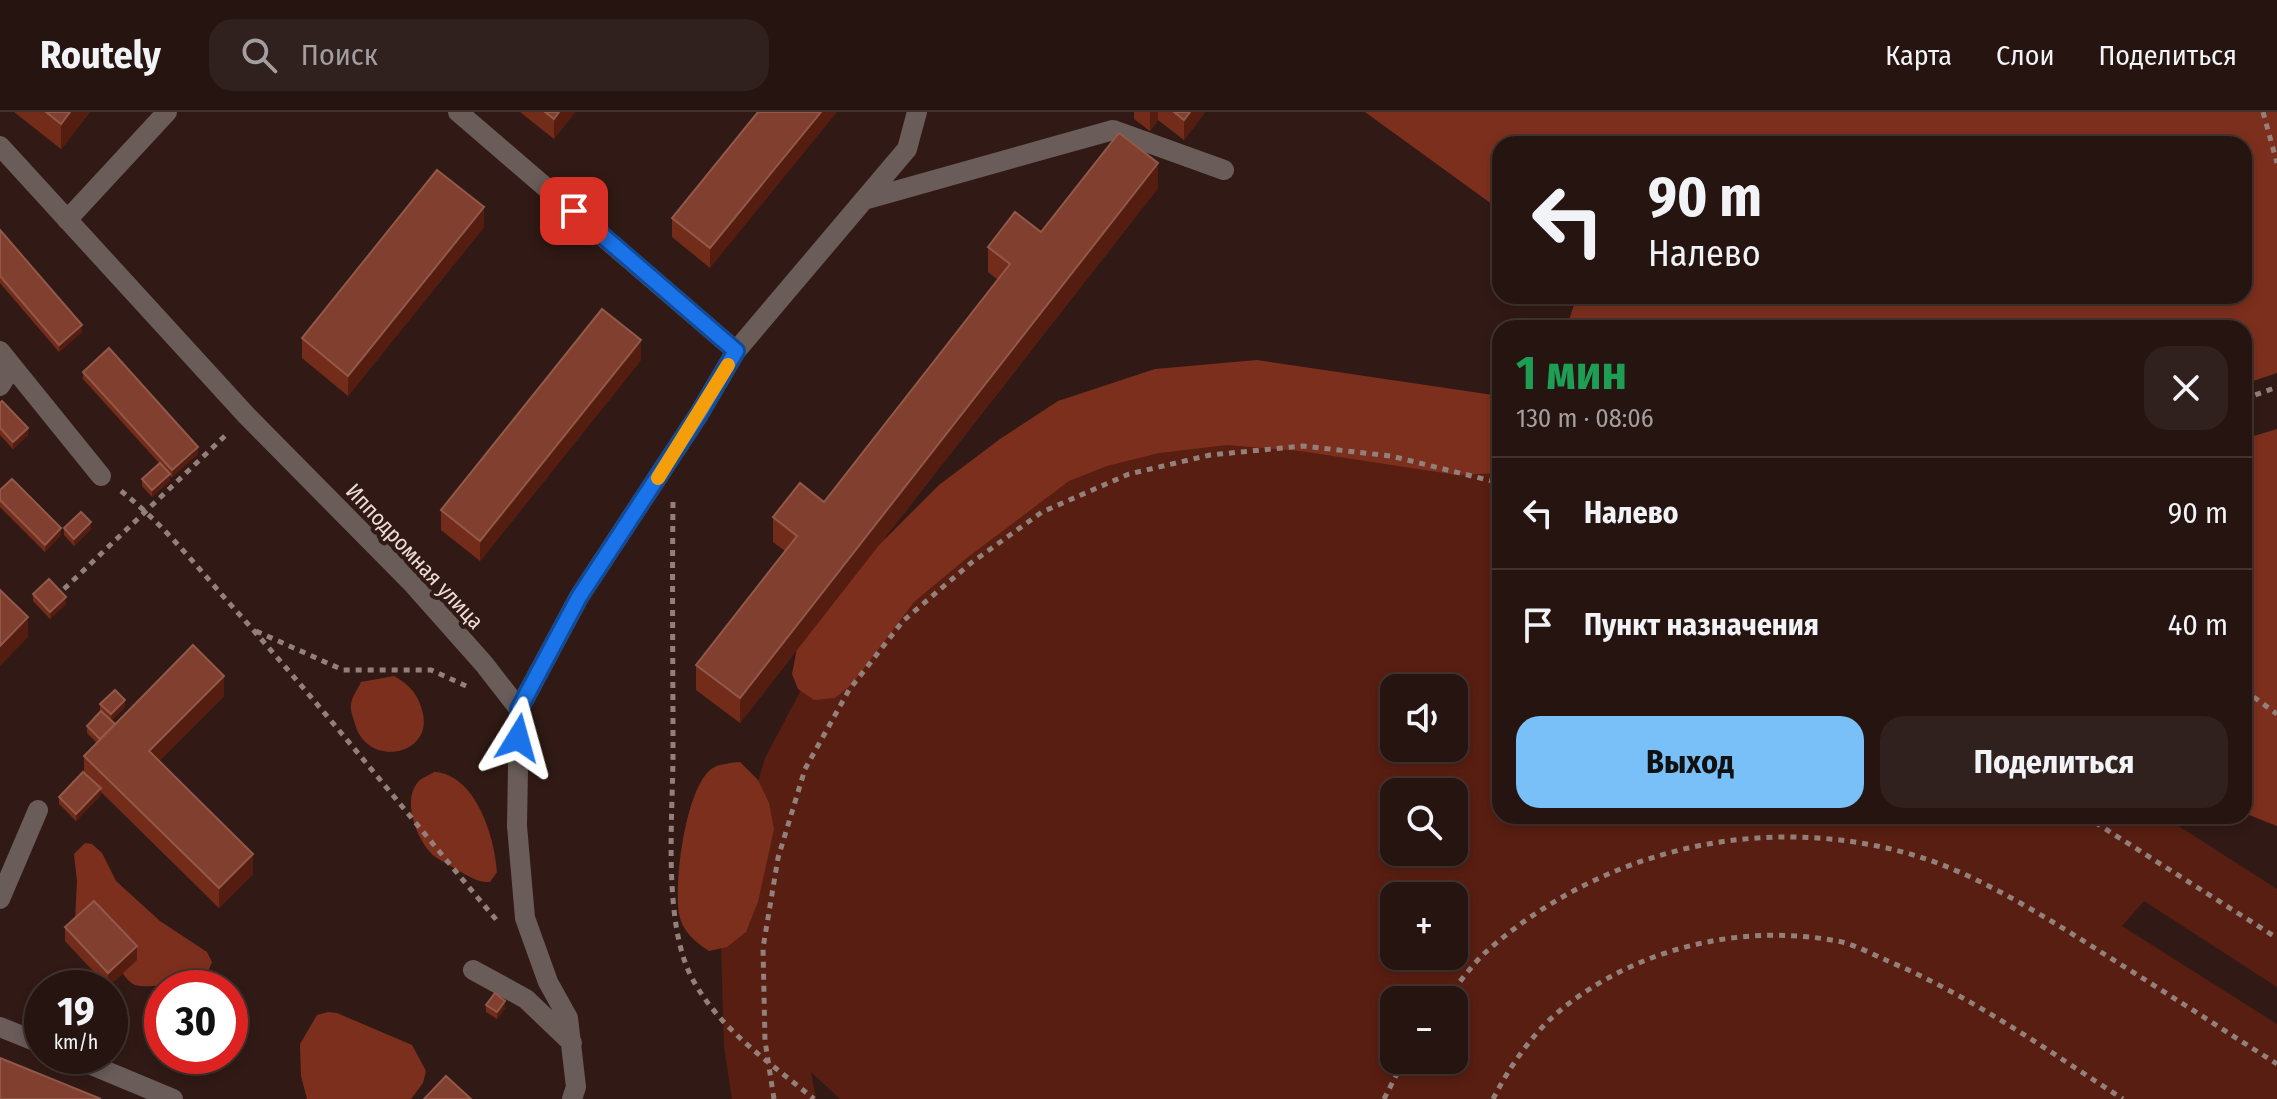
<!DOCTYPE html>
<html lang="ru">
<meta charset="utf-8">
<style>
:root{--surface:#251410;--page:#31211e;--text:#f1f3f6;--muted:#a39e9f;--line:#423330;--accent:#79bff8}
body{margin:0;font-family:"Fira Sans Condensed",sans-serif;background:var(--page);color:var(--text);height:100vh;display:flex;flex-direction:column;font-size:30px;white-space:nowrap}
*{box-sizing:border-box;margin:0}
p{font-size:26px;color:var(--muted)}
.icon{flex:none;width:44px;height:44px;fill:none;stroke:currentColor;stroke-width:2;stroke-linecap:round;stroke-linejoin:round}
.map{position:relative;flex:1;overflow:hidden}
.side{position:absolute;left:1492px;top:208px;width:760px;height:504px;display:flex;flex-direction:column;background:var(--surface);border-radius:24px;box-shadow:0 4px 12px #0003,0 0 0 2px var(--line)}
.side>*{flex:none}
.guide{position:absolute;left:1492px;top:24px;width:760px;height:168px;border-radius:24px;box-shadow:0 4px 12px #0003,0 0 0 2px var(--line);background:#251410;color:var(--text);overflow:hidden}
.buttons{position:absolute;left:1380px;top:562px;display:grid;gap:16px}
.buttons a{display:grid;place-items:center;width:88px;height:88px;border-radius:16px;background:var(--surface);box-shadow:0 4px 12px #0003,0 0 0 2px var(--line);font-size:40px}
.speed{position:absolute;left:24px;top:858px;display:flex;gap:16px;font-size:40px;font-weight:700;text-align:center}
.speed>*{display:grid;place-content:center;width:104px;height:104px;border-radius:50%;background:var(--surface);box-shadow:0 4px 12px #0003,0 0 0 2px var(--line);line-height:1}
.speed small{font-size:20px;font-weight:400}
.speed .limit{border:12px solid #d22;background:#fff;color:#111}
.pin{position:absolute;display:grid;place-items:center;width:68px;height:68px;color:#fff;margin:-34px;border-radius:16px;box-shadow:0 4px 12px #0006}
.me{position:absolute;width:88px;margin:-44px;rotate:8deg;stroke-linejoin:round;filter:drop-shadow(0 0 6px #0008)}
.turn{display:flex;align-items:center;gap:28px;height:168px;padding:0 24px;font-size:36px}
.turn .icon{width:104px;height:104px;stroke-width:2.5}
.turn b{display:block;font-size:56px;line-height:68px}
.round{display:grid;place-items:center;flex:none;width:84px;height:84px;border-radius:24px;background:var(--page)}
.head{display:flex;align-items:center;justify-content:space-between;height:136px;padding:0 24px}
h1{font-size:48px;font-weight:700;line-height:60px;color:#1e9e55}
.action{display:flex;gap:16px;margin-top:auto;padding:16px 24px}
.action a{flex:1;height:92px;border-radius:24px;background:var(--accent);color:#111;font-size:32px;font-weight:700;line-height:92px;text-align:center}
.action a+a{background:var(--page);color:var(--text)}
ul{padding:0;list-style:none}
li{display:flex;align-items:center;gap:24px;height:112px;padding:0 24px;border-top:2px solid var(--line)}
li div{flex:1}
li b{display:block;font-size:30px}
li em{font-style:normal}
header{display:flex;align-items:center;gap:48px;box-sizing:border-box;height:112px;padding:0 40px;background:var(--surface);border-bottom:2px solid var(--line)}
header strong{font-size:38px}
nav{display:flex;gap:44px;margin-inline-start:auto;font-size:28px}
.search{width:560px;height:72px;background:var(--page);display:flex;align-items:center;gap:20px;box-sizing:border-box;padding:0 28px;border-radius:24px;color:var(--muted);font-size:30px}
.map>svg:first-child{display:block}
.green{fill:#581e11;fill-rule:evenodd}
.forest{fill:#7d2f1d}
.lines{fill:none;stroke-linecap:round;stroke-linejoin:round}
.path{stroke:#93807b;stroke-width:5;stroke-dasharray:6 6;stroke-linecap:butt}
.minor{stroke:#695c59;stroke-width:20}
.wall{fill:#742c1a}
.shaded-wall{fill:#541d10}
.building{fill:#813f2f;stroke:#925849;stroke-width:2}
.route-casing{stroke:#114b97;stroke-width:20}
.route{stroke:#1a73e8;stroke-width:14}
.slow{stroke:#f59e0b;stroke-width:14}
.labels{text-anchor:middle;stroke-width:8;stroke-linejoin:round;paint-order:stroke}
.street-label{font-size:22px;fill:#edddd8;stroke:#311a15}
</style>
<header>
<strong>Routely</strong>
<div class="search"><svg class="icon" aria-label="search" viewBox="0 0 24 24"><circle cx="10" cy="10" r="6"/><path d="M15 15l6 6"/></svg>Поиск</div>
<nav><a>Карта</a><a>Слои</a><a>Поделиться</a></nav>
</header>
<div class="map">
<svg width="2277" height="987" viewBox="0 0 2277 987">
<rect width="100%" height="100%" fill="#311a15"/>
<path class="green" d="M1111,324L1500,326V704H2163L2277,777V875L2144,789L2122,814L2277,912V987H840L811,960L816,987H732L724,935L721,834L737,741L765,646L810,561ZM1394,576H1454V636H1394ZM1394,680H1454V740H1394ZM1394,784H1454V844H1394ZM1394,888H1454V948H1394Z"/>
<path class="forest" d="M1365,0H2277V261L2244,272V216H1568L1567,214L1577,184H2244V32H1500V98Z
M1257,248L1500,284V361L1457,363L1300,339L1227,333L1159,341L1107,354L1069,369L968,445L914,490L852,572L835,586L814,588L798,577L792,562L799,526L842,470L939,373L1000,327L1058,289L1155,257Z
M2277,317V714L2244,701V327Z
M394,564C410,573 419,583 423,602C432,644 367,656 355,612C354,607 350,599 351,593C351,586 358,577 361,570Z
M740,650L758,668L769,691L774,717L758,790L746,820L727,835L709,839C695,830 682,819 679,802C674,770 685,680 710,658C717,652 730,651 740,650Z
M434,660C476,662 495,726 497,760L490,770C480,771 470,765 461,760C453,755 442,750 434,744C418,730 401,690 418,670C421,666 430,663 434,660Z
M85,731L92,732L102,741L116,769L160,809L207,840L212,850L208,860C194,868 151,878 135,873C125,869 121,856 115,849C104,834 88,822 75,809L77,769L74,742Z
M328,900L337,901L412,933L426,959L423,971L411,987H307L301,964L300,932L317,903Z"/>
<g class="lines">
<path class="path" d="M2263,0L2277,51
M2244,287L2277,275
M121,379C166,414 201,460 239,502C329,603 412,708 499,811
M673,390C672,473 673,557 673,640C673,704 662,812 693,868C721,919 771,951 814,987
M64,477L228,321
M256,519L343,558H431L466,574
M2244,578L2277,602
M2085,704L2277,826
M1445,888C1459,872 1472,852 1488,838C1606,735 1767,699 1917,744C1979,763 2049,807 2104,842C2162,878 2219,915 2277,952
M774,987L765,929L763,836L778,746L805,657L849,578L903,509L971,451L1042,400L1129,362L1210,343L1303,334L1391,344L1500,371
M1384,987L1404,948
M1493,987C1510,954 1533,920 1563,896C1638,836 1742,811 1837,829C1854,832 1872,842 1888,849C1971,884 2047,938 2123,987"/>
<path class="minor" d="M458,0L736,239
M0,34L247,304L413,472L484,552L519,597L517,714L525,806L548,870L568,906L576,975L572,987
M867,87L1113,18L1224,58
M67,108L167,0
M0,239L101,364
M0,274L12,255
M519,597L579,485L699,302L736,239L907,37L917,0
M0,787L38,698
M473,858L526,887L572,931
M0,915L42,932
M70,944L173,987"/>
</g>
<path class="wall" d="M14,0H90L61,37Z
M520,0H575L554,27Z
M758,0L710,156L672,125V106Z
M1134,0H1205L1184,28L1158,8L1150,19L1134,7Z
M1158,76L740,611L696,578V553L785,439L773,430V405L824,390L998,168L988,160V135L1041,120Z
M484,115L348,284L302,246V226Z
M0,118L82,220L59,240L0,171Z
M641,248L480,449L441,418V398Z
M83,260L198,342L172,365L170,364V369L152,385L142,374V367L159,351L83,267Z
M0,291L28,323L13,337L0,323Z
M0,378L61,423L45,440L0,395Z
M64,416L91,417L74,434L64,423Z
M33,482L66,492L50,507L33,489Z
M224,584L159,649L253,762L219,796L101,680V683L76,709L59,692V685L84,660V644L97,631L87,621V614L100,599V592L125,595L111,609L115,612Z
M65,815L137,848L108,875L65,829Z
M486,893L505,896L497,907L486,900Z"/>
<path class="shaded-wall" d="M70,0H90L61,37V12Z
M559,0H575L554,27V7Z
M821,0H837L710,156V136Z
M1150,0H1158V8L1150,19Z
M1190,0H1205L1184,28V8Z
M1158,51V76L740,611V586Z
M484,95V115L348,284V264Z
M82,213V220L59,240V233Z
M641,228V248L480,449V429Z
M28,316V323L13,337V330Z
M198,335V342L172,365V358Z
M170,362V369L152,385V378Z
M91,410V417L74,434V427Z
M61,416V423L45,440V433Z
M66,485V492L50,507V500Z
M28,505V525L0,554V534Z
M224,564V584L149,659V639Z
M125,588V595L111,609V602Z
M101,676V683L76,709V702Z
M253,742V762L219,796V776Z
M137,834V848L108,875V861Z
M505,889V896L497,907V900Z"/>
<path class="building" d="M46,0H70L61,12Z
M545,0H559L554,7Z
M758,0H821L710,136L672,106Z
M1174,0H1190L1184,8Z
M1119,21L1158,51L740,586L696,553L797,424L773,405L800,371L824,390L1010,152L988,135L1015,100L1041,120Z
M437,58L484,95L348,264L302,226Z
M0,118L82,213L59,233L0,164Z
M602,197L641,228L480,429L441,398Z
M109,236L198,335L172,358L83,260Z
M2,289L28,316L13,330L0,316V291Z
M160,351L170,362L152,378L142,367Z
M12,367L61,416L45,433L0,388V378Z
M81,400L91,410L74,427L64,416Z
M49,467L66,485L50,500L33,482Z
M0,478L28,505L0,534Z
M193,533L224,564L149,639L253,742L219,776L84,644Z
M115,578L125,588L111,602L100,592Z
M101,599L115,612L100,627L87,614Z
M83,660L101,676L76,702L59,685Z
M94,789L137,834L108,861L65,815Z
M495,881L505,889L497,900L486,893Z
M0,946L101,987H0Z
M446,964L471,987H424Z"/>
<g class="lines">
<defs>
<path id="route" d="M518,626L519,597L579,485L699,302L736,239L574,99"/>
</defs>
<use href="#route" class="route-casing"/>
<use href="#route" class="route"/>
<path class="slow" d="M658,366L728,253"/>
</g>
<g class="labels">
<g class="street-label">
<text transform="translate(415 444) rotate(47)" y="8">Ипподромная улица</text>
</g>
</g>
</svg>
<div class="buttons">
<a><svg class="icon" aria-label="sound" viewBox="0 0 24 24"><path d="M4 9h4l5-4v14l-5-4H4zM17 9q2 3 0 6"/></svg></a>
<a><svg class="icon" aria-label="search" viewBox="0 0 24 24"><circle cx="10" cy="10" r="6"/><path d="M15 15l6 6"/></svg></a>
<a>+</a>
<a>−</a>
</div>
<div class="speed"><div>19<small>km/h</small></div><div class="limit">30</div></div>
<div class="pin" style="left:574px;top:99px;background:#d93025"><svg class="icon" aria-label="arrive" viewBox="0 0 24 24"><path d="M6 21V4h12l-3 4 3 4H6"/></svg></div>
<svg class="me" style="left:518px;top:626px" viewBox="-20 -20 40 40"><path d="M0-17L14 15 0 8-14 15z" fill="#1a73e8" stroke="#fff" stroke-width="4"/></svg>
<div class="guide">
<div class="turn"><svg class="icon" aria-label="left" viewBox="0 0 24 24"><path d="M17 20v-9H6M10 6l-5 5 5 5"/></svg><div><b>90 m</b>Налево</div></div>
</div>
<section class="side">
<div class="head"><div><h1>1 мин</h1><p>130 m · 08:06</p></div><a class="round"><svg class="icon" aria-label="close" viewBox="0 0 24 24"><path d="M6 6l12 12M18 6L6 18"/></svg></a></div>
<ul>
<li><svg class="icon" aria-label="left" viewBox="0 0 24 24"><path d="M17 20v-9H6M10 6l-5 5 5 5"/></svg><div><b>Налево</b></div><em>90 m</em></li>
<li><svg class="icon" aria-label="arrive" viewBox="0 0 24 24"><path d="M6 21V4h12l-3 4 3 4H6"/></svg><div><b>Пункт назначения</b></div><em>40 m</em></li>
</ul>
<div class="action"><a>Выход</a><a>Поделиться</a></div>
</section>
</div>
